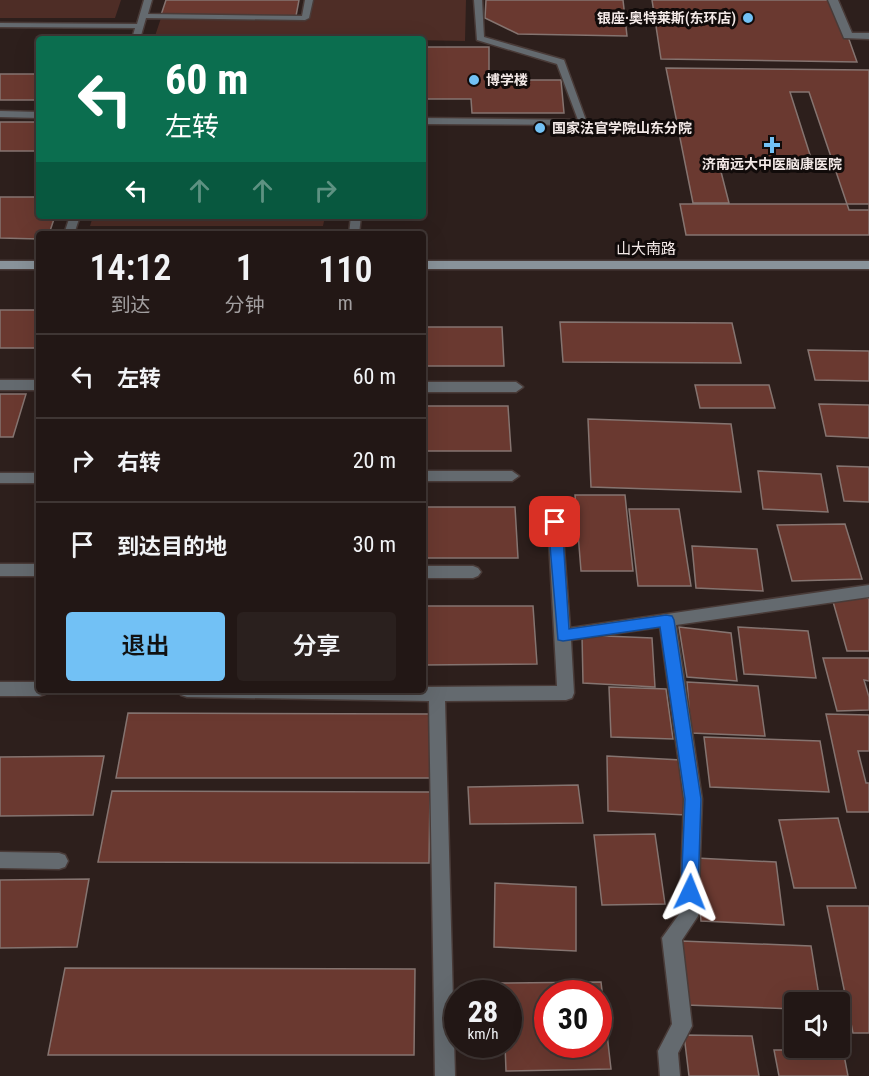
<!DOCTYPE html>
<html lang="zh">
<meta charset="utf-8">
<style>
:root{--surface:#221715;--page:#2a201e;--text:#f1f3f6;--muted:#a29fa0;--line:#3f3634;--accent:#72c1f5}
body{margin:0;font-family:"Roboto Condensed","Noto Sans SC",sans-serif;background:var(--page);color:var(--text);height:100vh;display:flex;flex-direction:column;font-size:22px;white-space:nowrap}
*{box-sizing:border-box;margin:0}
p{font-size:20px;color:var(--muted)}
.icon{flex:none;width:33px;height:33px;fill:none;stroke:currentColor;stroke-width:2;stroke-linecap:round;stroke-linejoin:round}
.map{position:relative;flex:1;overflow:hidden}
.panel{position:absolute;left:36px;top:231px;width:390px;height:462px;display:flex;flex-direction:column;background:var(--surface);border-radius:6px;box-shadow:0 6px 24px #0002,0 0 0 2px var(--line)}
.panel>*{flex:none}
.hud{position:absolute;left:36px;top:36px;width:390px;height:183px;border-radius:6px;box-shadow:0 6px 24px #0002,0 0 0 2px var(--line);background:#0b6e4f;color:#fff;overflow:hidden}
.buttons{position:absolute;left:784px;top:992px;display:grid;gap:12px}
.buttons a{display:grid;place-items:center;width:66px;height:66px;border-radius:6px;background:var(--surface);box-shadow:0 6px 24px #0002,0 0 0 2px var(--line);font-size:30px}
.speed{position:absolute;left:444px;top:980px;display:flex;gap:12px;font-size:30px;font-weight:700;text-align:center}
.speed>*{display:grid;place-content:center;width:78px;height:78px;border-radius:50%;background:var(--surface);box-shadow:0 6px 24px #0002,0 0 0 2px var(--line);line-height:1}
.speed small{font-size:15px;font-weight:400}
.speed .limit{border:9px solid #d22;background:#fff;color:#111}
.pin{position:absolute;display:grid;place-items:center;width:51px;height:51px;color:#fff;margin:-26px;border-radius:12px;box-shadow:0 3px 9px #0006}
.me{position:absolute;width:66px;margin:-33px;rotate:2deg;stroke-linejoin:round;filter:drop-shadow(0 0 4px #0008)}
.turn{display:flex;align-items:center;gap:21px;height:126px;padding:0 30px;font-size:27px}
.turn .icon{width:78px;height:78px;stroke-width:2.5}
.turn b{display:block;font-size:42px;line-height:51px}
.lanes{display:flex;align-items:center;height:57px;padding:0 30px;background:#0003;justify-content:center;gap:30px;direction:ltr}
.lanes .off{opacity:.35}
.eta{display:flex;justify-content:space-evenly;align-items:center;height:102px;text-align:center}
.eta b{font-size:36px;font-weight:600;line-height:42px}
.cta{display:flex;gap:12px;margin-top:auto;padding:12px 30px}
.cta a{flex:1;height:69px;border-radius:6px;background:var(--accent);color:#111;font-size:24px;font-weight:600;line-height:69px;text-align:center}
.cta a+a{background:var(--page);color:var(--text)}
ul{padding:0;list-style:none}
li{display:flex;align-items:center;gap:18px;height:84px;padding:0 30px;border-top:2px solid var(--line)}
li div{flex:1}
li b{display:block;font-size:22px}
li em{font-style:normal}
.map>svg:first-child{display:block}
.green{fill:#4e2d26}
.building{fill:#6a3930;stroke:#857470;stroke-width:1.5;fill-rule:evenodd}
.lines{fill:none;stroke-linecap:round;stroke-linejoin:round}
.lane-casing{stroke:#493b38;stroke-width:3}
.street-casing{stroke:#493b38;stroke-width:3}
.secondary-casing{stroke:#493b38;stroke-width:3}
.lane{fill:#646a6f;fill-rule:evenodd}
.street{fill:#646a6f;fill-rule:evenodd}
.secondary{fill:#89939a;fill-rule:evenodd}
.route{fill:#1a73e8;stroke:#114b97;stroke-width:1.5}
.poi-dot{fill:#72c1f5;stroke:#110b0a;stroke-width:2}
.labels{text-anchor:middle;stroke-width:6;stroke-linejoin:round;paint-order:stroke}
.far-poi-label{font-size:14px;font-weight:bold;fill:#f3e9e7;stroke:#110b0a;text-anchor:start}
.street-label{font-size:15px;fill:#f3e9e7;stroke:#110b0a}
</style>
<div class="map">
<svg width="869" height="1076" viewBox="0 0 869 1076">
<rect width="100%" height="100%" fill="#2d1f1c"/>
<path class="green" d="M0,0H121L115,18H0Z
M314,0H466L465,41L257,37L154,39L161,18L309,20Z
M93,216H325L323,226H90Z"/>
<path class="building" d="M166,0H299L296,16L161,15Z
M486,0H623L627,36L518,34L485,18Z
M652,0H835L857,62L661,59Z
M423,47H489V80H561L564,113H472L471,99H423Z
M666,68L869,70V210H849L809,92H790L812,161L718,160L729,203H693Z
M0,74H39V100H0Z
M0,122H39V151H0Z
M0,197H39V216H55L49,234H39V239L0,238Z
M680,204H869V235H686Z
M0,310H39V348H0Z
M560,322L732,323L741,363L563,362Z
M423,327H502L504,366H423Z
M808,350L869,351V381L815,380Z
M695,385H769L775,408H700Z
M0,394H26L13,437H0Z
M819,404L869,405V438L826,436Z
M423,406H508L511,451H423Z
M588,419L731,424L741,492L591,487Z
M837,466L869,467V502L844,501Z
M758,471L821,474L828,512L763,509Z
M575,495H625L633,571H581Z
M423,507H515L518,558H423Z
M629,509H679L691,586H638Z
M845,524L862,579L792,581L777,525Z
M692,546L757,549L763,591L696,588Z
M832,598H869V651H847Z
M423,606H533L537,664L423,665Z
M679,627L731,633L737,681L687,677Z
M738,627L808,631L816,678L744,674Z
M582,635L652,638L655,687L583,683Z
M823,658H869V681L864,680L869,697V710L837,711Z
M687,682L758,686L765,736L691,733Z
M609,687L666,689L673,739L611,737Z
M128,713L432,714V778H116Z
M826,714L869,715V751H858L866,783H869V812H847Z
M704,737L820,741L829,792L710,787Z
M104,756L93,815L0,816V757Z
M607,756L681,760L686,815L608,811Z
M578,785L583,823L470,824L468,787Z
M112,791L430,792L429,863L98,862Z
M838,818L856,888H794L779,820Z
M655,834L665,904L602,905L594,835Z
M696,858L776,862L784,925L701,921Z
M89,879L77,947L0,948V880Z
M495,883L576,887V951L494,947Z
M827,906H869V1033H853Z
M681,941L811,946L820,1002H795V1009L686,1005Z
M65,968L415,969L414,1055H48Z
M601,982L611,1069L506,1071L505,1044H508V993H502L501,983ZM548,993H598V1044H548Z
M684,1035L752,1036L759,1076H689Z
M774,1050H843L848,1076H779Z"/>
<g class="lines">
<defs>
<path id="lane" d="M144,0H152L148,14L302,16L305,0H313L309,18L305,20L146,18L140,39H132L135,28L0,27V23L137,24Z
M474,0H482L484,37L564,60L587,123L586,125L423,124V118L578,120L557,64L477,40Z
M70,216H80L74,234H64Z
M351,216H361L359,234H349Z"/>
<path id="street" d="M828,0H838L852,33H869V39L844,38Z
M0,111L39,112V118L0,117Z
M0,380H39V390H0Z
M423,382H516L523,387L516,392H423Z
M423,471H512L519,476L512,481H423Z
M0,473H39V483H0Z
M555,516L560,518L562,522L570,628L869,585V597L676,625L702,799L698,916L682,940L692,1026L678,1053L680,1076H660L658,1051L672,1024L662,938L680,913L684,799L660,627L571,640L574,693L572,698L566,700L445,701L455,1076H435L429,701L187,697L181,695L179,690H423V687L557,686L548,522L550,518Z
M0,564H39V576H0Z
M423,566H473L478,568L481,572L478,576L473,578H423Z
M0,682H39V690H47L45,694L39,696H0Z
M0,852L59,853L65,855L68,861L65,867L59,869L0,868Z"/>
<path id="secondary" d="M0,261H39V269H0Z
M423,261H869V269H423Z"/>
</defs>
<use href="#lane" class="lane-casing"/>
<use href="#street" class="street-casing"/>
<use href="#secondary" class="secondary-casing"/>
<use href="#lane" class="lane"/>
<use href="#street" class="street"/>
<use href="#secondary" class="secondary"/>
</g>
<path class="route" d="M555,517L562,522L569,629L666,615L672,616L674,620L701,799L698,892L696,898L690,900L684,898L681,892L685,799L660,627L563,641L558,640L548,522Z"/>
<g class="poi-dot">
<circle cx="748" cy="18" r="6"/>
<circle cx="474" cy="80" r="6"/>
<circle cx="540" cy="128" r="6"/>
<path d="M769 136h6v6h6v6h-6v6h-6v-6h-6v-6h6z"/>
</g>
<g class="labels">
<g class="far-poi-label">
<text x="736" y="23" text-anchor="end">银座·奥特莱斯(东环店)</text>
<text x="486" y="85">博学楼</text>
<text x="552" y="133">国家法官学院山东分院</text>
<text x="772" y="169" text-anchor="middle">济南远大中医脑康医院</text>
</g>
<g class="street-label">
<text x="646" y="254">山大南路</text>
</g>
</g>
</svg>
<div class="buttons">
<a><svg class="icon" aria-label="sound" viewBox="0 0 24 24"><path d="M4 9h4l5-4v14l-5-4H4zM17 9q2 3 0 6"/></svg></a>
</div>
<div class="speed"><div>28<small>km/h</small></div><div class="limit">30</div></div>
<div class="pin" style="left:555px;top:522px;background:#d93025"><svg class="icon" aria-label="arrive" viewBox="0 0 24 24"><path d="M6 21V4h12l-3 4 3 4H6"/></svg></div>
<svg class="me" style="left:690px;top:892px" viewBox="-20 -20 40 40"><path d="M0-17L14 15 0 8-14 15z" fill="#1a73e8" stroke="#fff" stroke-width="4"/></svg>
<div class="hud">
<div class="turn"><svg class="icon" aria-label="left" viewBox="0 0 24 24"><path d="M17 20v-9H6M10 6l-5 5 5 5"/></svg><div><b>60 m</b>左转</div></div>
<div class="lanes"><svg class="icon" aria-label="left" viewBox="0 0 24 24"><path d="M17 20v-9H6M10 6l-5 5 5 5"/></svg><svg class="icon off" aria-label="ahead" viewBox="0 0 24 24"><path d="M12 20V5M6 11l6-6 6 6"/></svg><svg class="icon off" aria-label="ahead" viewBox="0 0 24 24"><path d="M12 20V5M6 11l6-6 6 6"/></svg><svg class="icon off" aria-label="right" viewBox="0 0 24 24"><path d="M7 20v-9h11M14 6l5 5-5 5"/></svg></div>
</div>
<section class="panel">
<div class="eta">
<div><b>14:12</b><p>到达</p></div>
<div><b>1</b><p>分钟</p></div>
<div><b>110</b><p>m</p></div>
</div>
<ul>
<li><svg class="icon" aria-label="left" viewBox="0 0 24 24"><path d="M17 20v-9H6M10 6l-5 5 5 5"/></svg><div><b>左转</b></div><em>60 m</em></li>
<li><svg class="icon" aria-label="right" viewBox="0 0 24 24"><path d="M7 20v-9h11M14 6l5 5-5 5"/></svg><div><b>右转</b></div><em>20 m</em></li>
<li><svg class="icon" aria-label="arrive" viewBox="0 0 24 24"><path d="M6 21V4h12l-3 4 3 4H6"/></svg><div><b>到达目的地</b></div><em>30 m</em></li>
</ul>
<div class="cta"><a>退出</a><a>分享</a></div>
</section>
</div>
